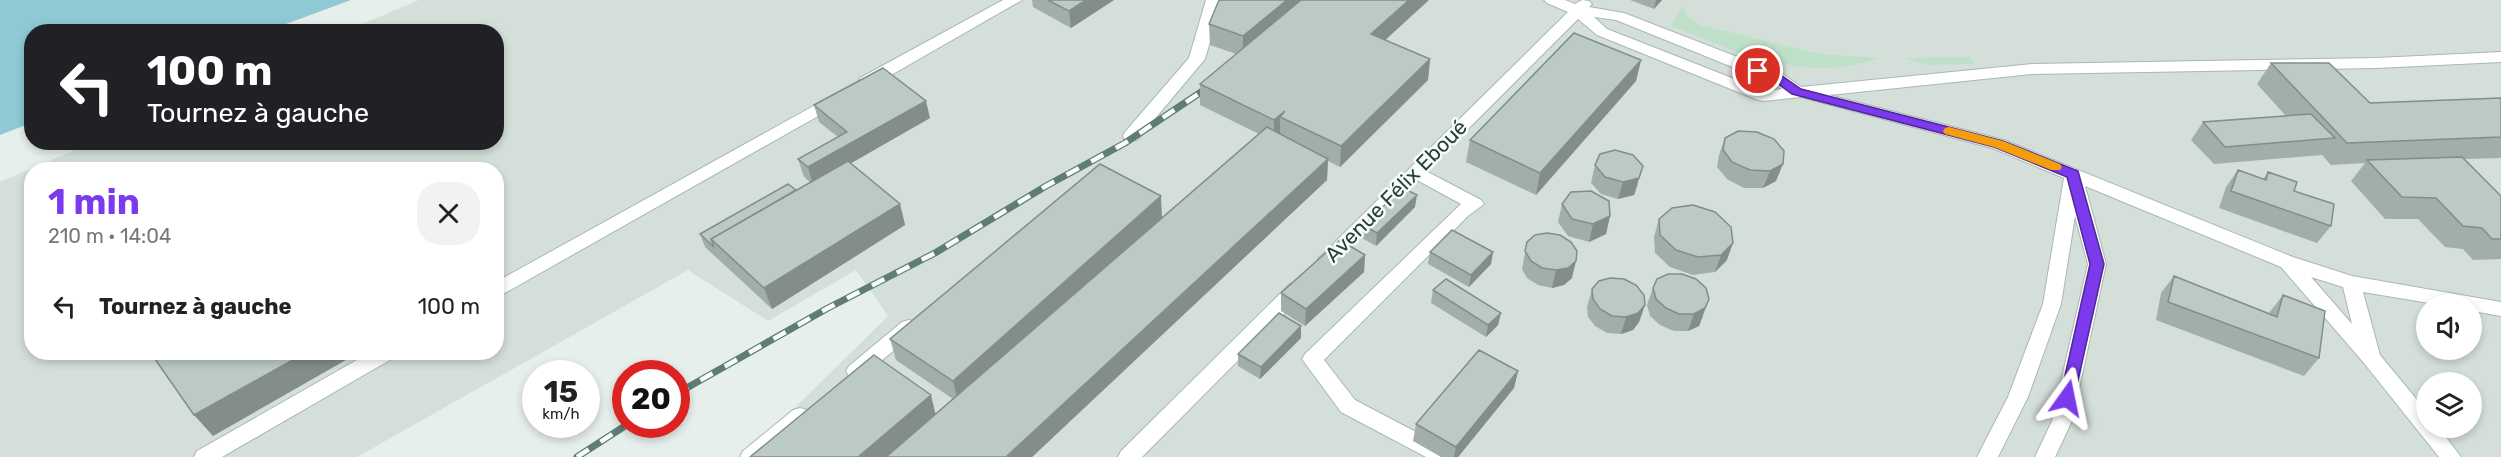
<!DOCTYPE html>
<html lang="fr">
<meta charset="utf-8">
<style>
:root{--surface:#fff;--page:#f2f2f2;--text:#222;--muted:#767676;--accent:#7c3aed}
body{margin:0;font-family:Rubik,sans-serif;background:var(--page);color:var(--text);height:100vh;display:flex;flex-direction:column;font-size:22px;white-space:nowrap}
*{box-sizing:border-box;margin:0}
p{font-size:20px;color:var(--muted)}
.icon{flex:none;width:33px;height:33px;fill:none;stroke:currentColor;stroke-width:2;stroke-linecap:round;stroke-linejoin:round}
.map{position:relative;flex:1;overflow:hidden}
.details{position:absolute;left:24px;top:162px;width:480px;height:198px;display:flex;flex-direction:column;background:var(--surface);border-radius:24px;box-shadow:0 3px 9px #0003}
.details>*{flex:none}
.hud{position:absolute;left:24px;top:24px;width:480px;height:126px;border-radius:24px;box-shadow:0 3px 9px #0003;background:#202124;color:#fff;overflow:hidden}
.fabs{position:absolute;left:2416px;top:294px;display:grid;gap:12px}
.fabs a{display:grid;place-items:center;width:66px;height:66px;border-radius:50%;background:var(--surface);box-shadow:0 3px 9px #0003;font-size:30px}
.speed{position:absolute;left:522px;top:360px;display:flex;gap:12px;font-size:30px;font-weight:700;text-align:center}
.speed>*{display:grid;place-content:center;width:78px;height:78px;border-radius:50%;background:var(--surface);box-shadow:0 3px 9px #0003;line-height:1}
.speed small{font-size:15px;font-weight:400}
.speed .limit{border:9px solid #d22;background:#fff;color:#111}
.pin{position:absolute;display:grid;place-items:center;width:51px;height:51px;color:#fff;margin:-26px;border:3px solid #fff;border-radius:50%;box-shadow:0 2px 6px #0007}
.me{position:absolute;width:66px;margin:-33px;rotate:12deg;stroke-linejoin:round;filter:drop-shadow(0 0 4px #0008)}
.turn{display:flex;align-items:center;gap:21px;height:126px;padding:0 24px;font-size:27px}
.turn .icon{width:78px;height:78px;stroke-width:2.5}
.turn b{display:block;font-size:42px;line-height:51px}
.round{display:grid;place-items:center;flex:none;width:63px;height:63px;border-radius:24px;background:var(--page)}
.summary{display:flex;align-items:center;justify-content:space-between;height:102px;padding:0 24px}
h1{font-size:36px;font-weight:700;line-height:45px;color:var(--accent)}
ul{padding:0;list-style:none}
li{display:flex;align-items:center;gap:18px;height:84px;padding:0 24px}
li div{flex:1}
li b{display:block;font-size:22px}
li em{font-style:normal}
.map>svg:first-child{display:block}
.built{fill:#d4dfda;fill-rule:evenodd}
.green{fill:#bfe0c8}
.water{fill:#8ec9d4}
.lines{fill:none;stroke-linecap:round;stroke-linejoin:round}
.minor-casing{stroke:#a8b8b2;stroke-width:2}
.minor{fill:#fff;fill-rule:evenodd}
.rail-casing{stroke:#5f7d75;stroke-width:7}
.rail{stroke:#f7fbf9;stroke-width:4.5;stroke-dasharray:14;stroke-linecap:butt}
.wall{fill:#a1aea9}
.shaded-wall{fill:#838d89}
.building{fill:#bbcac4;stroke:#838d89;stroke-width:1.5}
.route{fill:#7c3aed;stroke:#51269a;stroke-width:1.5}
.slow{fill:#f59e0b}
.labels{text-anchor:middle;stroke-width:5;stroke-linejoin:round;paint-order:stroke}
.street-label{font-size:21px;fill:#24423a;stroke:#f7fbf9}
</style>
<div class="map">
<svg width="2501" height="457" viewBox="0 0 2501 457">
<rect width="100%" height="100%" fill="#e6efeb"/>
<path class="built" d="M419,0H2501V457H745L888,316L856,270L768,321L688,270L357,457H0V182L91,143L496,142V32L346,31ZM32,170H496V352H32ZM2427,304H2472V350H2427ZM2427,382H2472V428H2427Z"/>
<path class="green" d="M1683,7L1686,15L1700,25L1820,54L1878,58C1807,85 1737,52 1671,26Z
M1970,57L1974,64L1927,65L1905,58Z"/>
<path class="water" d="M0,0H351L267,31L32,32L31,123L0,135Z"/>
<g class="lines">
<defs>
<path id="minor" d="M1003,0H1022L872,86H860L858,82L860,78Z
M1206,0H1222L1205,59L1137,140H1125L1123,136L1125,132L1189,58Z
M1544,0H1565L1575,4L1582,0L1589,1L1592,4L1589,7L1624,13L1784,75L1801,87L2032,64L2377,58L2501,52V62L2377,68L2032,74L1829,95L2004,140L2293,257L2352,276L2501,302V316L2472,311V304H2435L2363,292L2380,355L2427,412V428H2439L2461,457H2439L2364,363L2281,267L2085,186L2106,264L2072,421L2055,457H2035L2052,421L2088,264L2075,216L2061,304L2028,397L1998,457H1977L2008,397L2043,304L2064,178L1992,148L1801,97L1764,101L1758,100L1597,35L1578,19L1426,171L1481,200L1484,204L1468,216L1324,360L1355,400L1452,451L1455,457H1426L1341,412L1302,359L1305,354L1461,204L1417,180L1334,264L1327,266L1320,264L1318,259L1568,12L1547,3ZM1594,17L1616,20L1772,83L1782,89L1765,91L1607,29ZM2311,277L2343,287L2352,324Z
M837,93L843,94L845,98L843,102L496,298V282Z
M1297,282L1304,284L1306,289L1304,294L1142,457H1118L1121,451L1290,284Z
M909,320L916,322L919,327L916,332L863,376L856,379L849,376L846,371L849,366L902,322Z
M371,352H398L395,357L222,457H194L197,451Z
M800,408L807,410L810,416L807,422L765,457H740L743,451L793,410Z"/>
</defs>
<use href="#minor" class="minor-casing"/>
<use href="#minor" class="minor"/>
<defs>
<path id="rail" d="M676,394L828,308L935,253L1046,186L1125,143L1213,84
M577,457L628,424"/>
</defs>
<use href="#rail" class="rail-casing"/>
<use href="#rail" class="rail"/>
</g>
<path class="wall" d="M1032,0H1114L1071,28L1033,7Z
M1630,0H1662L1654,9Z
M1209,24L1385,40L1430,59L1428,80L1340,167L1328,161L1327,180L1032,457H750L936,414L953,399L896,360L890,339L1162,218L1259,134L1200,105V84L1236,54L1210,45Z
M1641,60L1636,81L1536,195L1466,162L1470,140Z
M2271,63L2370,103L2501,98V158L2465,159L2501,196V259L2473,260L2463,249L2445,247L2418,219H2385L2351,181L2365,163L2331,165L2322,155L2214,164L2191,140L2203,122L2286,116L2257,84Z
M814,105L930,118L851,163L900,204L905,225L772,309L705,247L700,234L796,190L810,182L804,177L798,159L838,137L819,122Z
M1757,132L1776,181L1763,188H1744L1727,179L1717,167L1719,155L1725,138Z
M1595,165L1638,184L1634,195L1618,199L1601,194L1591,183Z
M2238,170L2263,179L2268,172L2294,191L2331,226L2317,243L2219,208L2226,187Z
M1562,204L1610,216L1606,234L1589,242L1568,236L1558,222Z
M1415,207L1376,246L1362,238L1363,225Z
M1672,208L1727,260L1715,272L1693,275L1670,267L1655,253L1654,237L1659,219Z
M1527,242L1572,278L1564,285L1552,288L1538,285L1527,278L1522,269Z
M1430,252H1493L1491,264L1469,287L1428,264Z
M1365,255L1364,272L1305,326L1281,311V293Z
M2174,276L2269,313L2283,295L2319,358L2304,376L2156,320L2161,293Z
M1653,288L1703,316L1699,326L1688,331H1674L1660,325L1650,316L1647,305Z
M1592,289L1645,305L1639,322L1633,330L1621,334L1607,333L1595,326L1588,317L1587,307Z
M1433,290L1498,325L1486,337L1431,303Z
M1301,326V338L1260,379L1238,366V354Z
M1518,371L1514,388L1458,457H1441L1413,441L1416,424Z"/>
<path class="shaded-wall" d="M1086,0H1114L1071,28L1069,11Z
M1287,0H1310L1243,57V36Z
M1409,0H1429L1369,55L1371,34Z
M1656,0H1662L1654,9Z
M1430,59L1428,80L1340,167L1341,146Z
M1641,60L1636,81L1536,195L1540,173Z
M926,101L930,118L813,185L808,167Z
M1285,111L1280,117V136L1274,142V120Z
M1328,159L1327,180L1032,457H1006Z
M1783,164L1776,181L1763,188L1770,171Z
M1643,166L1634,195L1618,199L1623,182Z
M1417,195L1415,207L1376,246L1377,233Z
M1161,196L1162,218L958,402L953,381Z
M900,204L905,225L772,309L764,288Z
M1610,216L1606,234L1589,242L1593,224Z
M1733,243L1727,260L1715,272L1721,255Z
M1493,252L1491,264L1469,287L1471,275Z
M1365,255L1364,272L1305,326L1306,309Z
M1576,261L1572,278L1564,285L1552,288L1556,270Z
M1709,299L1699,326L1688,331L1694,314Z
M1645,305L1639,322L1633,330L1621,334L1626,317Z
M1501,313L1498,325L1486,337L1488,325Z
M1301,326V338L1260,379L1261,367Z
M307,352H360L213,436L194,415Z
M1518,371L1514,388L1458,457H1454L1456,447Z
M931,395L936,416L889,457H858Z"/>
<path class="building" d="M1048,0H1086L1069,11Z
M1219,0H1287L1243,36L1209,24Z
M1301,0H1409L1371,34L1430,59L1341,146L1280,117L1285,111L1274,120L1200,84Z
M1574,33L1641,60L1540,173L1470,140Z
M2271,63H2329L2370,103L2501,98V137L2347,143Z
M883,68L926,101L808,167L798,159L847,132L814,105Z
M2311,114L2335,138L2225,147L2203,122Z
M1267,127L1328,159L1006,457H886Z
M1738,131L1757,132L1774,139L1784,151L1783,164L1770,171L1750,170L1732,162L1723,150L1725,138Z
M1615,150L1633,155L1643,166L1639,178L1623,182L1605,177L1595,165L1600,154Z
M2462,157L2501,196V239H2492L2482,228L2463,226L2436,198L2402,197L2367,160Z
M848,161L900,204L764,288L711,239Z
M1100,164L1161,196L953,381L890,339Z
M2238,170L2266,180L2268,172L2297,182L2294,191L2334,204L2331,226L2231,191Z
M788,184L796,190L711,239L714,247L700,234Z
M1403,188L1417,195L1377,233L1363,225Z
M1591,191L1609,201L1610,216L1593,224L1572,219L1562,204L1571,192Z
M1693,205L1715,212L1731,227L1733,243L1721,255L1698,257L1676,250L1660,235L1659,219L1672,208Z
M1452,230L1493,252L1471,275L1430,252Z
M1547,233L1560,235L1571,242L1577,251L1576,261L1568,268L1556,270L1542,268L1531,261L1525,251L1527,242L1535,235Z
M1340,240L1365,255L1306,309L1281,293Z
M1668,274H1682L1696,279L1706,288L1709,299L1705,308L1694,314H1679L1666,308L1656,299L1653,288L1657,279Z
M2174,276L2277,317L2283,295L2325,311L2319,358L2168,302Z
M1610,278L1624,279L1636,285L1644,295L1645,305L1638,313L1626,317L1612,316L1600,309L1593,299L1592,289L1599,281Z
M1446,279L1501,313L1488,325L1433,290Z
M1279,313L1301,326L1261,367L1238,354Z
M1479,350L1518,371L1456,447L1416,424Z
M150,352H307L194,415Z
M874,355L931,395L858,457H750Z"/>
<path class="route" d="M1758,67L1782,76L1801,89L2003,141L2078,171L2104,264L2073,403H2062L2060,398L2090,264L2067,177L1994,147L1792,94L1774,81L1754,74V68Z"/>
<path class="slow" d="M1949,127L2003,141L2060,164L2062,167L2060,170H2051L1994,147L1945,134L1943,131L1945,128Z"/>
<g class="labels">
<g class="street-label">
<text transform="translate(1396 191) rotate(-45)" y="7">Avenue Félix Eboué</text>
</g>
</g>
</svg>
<div class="fabs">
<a><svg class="icon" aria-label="sound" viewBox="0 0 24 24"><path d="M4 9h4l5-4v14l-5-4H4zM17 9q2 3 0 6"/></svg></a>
<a><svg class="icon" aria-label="layers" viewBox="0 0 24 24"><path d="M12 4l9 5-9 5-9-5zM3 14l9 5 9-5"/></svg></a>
</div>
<div class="speed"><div>15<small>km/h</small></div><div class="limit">20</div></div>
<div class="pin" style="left:1758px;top:71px;background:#d93025"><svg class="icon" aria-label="arrive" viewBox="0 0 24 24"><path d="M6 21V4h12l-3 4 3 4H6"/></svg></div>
<svg class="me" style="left:2067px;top:398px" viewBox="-20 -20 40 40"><path d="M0-17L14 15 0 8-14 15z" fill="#7c3aed" stroke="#fff" stroke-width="4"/></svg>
<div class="hud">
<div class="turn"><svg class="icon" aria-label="left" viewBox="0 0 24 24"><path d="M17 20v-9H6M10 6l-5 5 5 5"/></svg><div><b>100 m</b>Tournez à gauche</div></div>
</div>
<section class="details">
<div class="summary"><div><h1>1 min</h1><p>210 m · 14:04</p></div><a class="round"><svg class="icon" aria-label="close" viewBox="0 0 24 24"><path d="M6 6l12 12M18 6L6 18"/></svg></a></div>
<ul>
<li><svg class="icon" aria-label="left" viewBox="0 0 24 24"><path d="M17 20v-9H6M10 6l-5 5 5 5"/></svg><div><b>Tournez à gauche</b></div><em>100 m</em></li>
</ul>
</section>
</div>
